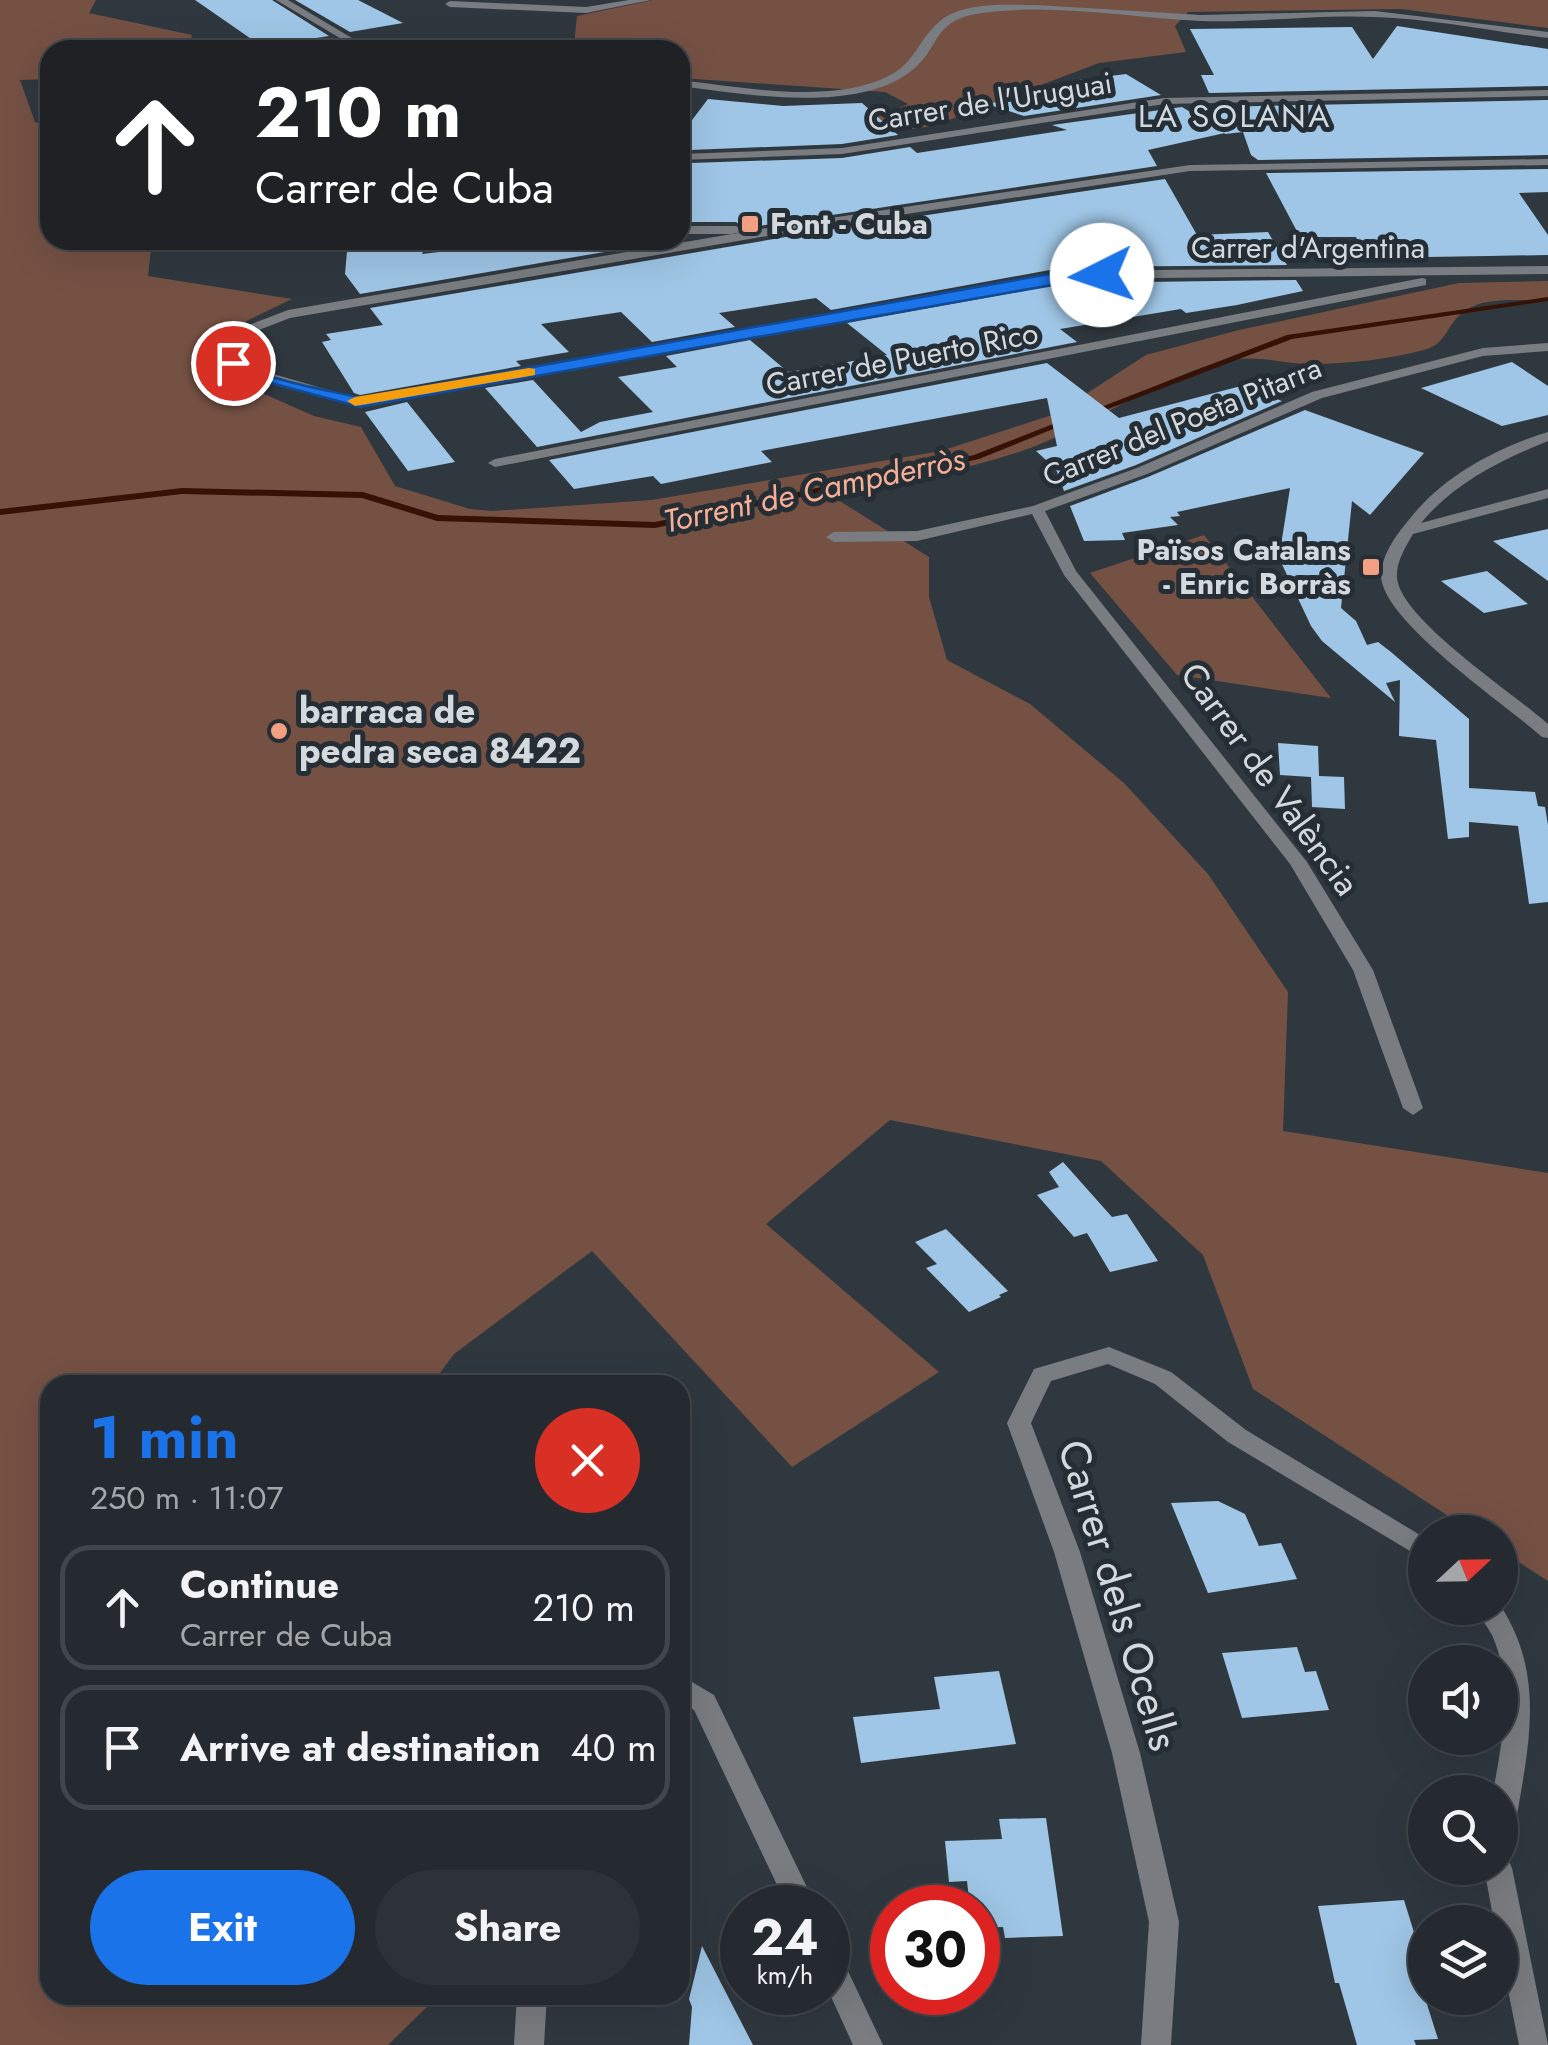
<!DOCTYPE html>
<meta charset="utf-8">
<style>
:root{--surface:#242a2f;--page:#2c3237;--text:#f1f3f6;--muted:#a3a7aa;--line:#41464b;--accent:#1a73e8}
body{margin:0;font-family:Jost,sans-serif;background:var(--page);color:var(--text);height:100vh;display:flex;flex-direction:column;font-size:38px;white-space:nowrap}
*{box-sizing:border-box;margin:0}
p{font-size:32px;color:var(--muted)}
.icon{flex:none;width:55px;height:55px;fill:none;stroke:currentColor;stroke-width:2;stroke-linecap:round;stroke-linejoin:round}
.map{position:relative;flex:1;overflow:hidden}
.details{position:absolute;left:40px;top:1375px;width:650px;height:630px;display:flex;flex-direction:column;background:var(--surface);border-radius:30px;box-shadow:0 10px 40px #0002,0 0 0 2px var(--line)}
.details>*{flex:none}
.guide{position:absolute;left:40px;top:40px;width:650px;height:210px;border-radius:30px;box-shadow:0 10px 40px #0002,0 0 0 2px var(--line);background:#202124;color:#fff;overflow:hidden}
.needle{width:65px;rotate:68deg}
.controls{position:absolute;left:1408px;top:1515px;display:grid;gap:20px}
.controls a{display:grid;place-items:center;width:110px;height:110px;border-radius:50%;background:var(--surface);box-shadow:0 10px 40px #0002,0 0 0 2px var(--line);font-size:50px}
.speed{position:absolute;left:720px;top:1885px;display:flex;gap:20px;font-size:50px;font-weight:700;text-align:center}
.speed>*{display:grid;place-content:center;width:130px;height:130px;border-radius:50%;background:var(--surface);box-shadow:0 10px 40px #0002,0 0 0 2px var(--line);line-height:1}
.speed small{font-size:25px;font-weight:400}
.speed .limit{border:15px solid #d22;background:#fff;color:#111}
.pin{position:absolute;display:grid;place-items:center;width:85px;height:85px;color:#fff;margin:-42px;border:5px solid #fff;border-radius:50%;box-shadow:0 2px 10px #0007}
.me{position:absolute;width:110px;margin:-55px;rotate:266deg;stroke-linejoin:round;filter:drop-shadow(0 0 8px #0008)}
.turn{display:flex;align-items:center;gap:35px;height:210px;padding:0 50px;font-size:45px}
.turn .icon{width:130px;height:130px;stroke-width:2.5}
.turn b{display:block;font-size:70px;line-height:85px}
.round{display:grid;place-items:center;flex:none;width:105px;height:105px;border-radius:52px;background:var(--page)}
.headline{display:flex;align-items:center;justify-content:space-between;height:170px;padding:0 50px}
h1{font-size:60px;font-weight:700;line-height:75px;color:var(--accent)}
.action{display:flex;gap:20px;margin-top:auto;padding:20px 50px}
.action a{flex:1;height:115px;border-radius:60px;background:var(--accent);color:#fff;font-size:40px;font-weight:700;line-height:115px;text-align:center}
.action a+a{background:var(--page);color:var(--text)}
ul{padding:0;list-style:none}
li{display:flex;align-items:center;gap:30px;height:125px;margin:0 20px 15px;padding:0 30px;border:5px solid var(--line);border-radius:30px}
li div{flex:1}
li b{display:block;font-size:38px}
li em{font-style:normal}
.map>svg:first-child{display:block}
.green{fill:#755144}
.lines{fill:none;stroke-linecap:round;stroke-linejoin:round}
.stream{fill:#361206;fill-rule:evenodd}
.building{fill:#9fc6e6}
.minor{fill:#797d81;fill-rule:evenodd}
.route{fill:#1a73e8;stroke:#114b97;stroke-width:2.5}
.slow{fill:#f59e0b}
.poi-dot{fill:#f39f82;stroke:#262e35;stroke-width:4}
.labels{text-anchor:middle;stroke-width:10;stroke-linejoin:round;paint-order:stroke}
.far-street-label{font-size:30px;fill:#d4d9de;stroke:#262e35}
.far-poi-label{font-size:30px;font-weight:bold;fill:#d4d9de;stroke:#262e35;text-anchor:start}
.far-neighbourhood-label{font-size:32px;letter-spacing:2.5px;fill:#cfd9e2;stroke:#262e35}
.far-water-label{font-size:32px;font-style:italic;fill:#f7af96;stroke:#262e35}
.poi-label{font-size:35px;font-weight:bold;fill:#d4d9de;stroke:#262e35;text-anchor:start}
.street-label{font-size:35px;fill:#d4d9de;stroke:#262e35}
.near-street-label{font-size:42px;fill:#d4d9de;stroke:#262e35}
</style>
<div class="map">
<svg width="1548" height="2045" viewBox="0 0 1548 2045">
<rect width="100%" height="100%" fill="#30383f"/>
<path class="green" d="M0,0H96L89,13L192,35L188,50H50V79L20,80L35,122L50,127V240H152L148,276L292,299L232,328L201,366L314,416L361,427L395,486L470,509L492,511L652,500L941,451L1055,414L1146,355L1239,330L1459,283L1548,281V300C1524,301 1486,296 1466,310C1446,323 1448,344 1424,350C1389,359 1347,364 1311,364C1270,363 1256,352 1213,364C1150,383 1095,423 1033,447C968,471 900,479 835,498L929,557V597L947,660L1030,704L1124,783L1208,874L1288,992L1283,1131L1548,1173V1581L1500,1550V1532H1473L1253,1389L1203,1255L1101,1161L890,1120L766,1224L939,1372L792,1467L592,1251L454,1354L431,1385H50V1995H439L388,2045H0Z
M653,0H1548V28L1401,9L1188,12L1175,26L1186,52L1099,63L933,126L891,132L799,121L886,114L908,104L885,92L680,78V50H443L483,45H574L577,16Z
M1204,535L1331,698L1177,675L1090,573Z"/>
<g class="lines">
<path class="stream" d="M1548,297V301L1292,339L1095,414L1088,412L1287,335Z
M1066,419L1073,421L979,459L655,528L437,521L362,498L182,494L0,515V509L182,488L363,492L438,515L655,522L974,455Z"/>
</g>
<path class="building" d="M195,0H272L329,36L310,39L326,50H267Z
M295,0H358L403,23L350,32Z
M1397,26L1548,49V86L1209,93L1201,75H1214L1190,29L1352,27L1373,59Z
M1126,74L1161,95L1024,116L987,104L1076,85L1070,81Z
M708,99L783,106L862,103L898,135L842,144L690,150L689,124Z
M1548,100V155L1258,160L1251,155L1243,132L1225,134L1214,107Z
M1182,107L1225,133L1148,150L1157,166L745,228L736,222H684L683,205H692L690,163L842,158L910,147L917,153L1067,130L1052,125Z
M1548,169V192L1519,193L1548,235V255L1488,256L1365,258L1356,237H1300L1266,173Z
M1165,179L1197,235L1268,232L1287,265L1066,267L831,310L816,298L719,313L735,327L652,342L621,312L541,324L569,352L516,361L521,366L360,395L354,393L322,342L331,340L326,334L383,325L370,308L809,233Z
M348,240H428L422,254L542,240H674L360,294L345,274Z
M1296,280L1303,291L1237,305L1186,313L1181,309L1060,329L1077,342L537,447L485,388L533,380L581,432L600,422L653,412L618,377L677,367L666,356L750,340L788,372L802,370L887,355L847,323L1067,283Z
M1512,362L1548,386V415L1502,426L1421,388Z
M1047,363L1119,418L1241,386L1282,401L1136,465L1064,491L1056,469L1036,451L1057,446L1047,398L761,451L772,462L661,484L653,476L574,489L549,460Z
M407,402L455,462L408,471L365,412Z
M1305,410L1424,453L1370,515L1352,501L1341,608L1356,621L1367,645L1378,642L1391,652L1469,719V788L1535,792L1538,806L1545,807L1548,825V902L1529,904L1518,826L1469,822V837L1448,839L1436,740L1399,736L1400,680L1386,683L1395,702L1322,641L1311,626L1279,558L1290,488L1177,512L1180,516L1170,517L1178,525L1122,533L1125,540L1084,541L1070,506L1148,477Z
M1548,529V581L1493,541Z
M1487,571L1528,604L1484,613L1441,581Z
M1278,743L1318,746L1319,776L1344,777L1345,809L1312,807L1311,777L1280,775Z
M1063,1162L1112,1217L1127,1214L1158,1261L1110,1272L1087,1233L1074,1237L1037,1195L1059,1187L1049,1172Z
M946,1229L1008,1291L999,1295L1001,1297L969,1312L926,1268L937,1264L915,1242Z
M1218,1501L1245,1514L1259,1546L1281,1543L1297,1579L1208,1593L1171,1503Z
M1297,1647L1305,1672L1316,1671L1329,1710L1242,1718L1222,1653Z
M999,1671L1016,1744L861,1763L853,1717L940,1709L934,1677Z
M1046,1818L1063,1936L1005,1938L1003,1927L978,1928V1908H970L967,1881L949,1882L945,1841L1002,1839L999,1819Z
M1404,1900L1425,1968V1998L1438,2039L1414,2040L1416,2045H1357L1339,1983H1335L1318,1906Z
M702,1946L722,1985L753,2045H689L692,2007L689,1999Z"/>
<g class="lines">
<path class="minor" d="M276,0H288L372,50H360Z
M629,0H651L586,13L450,7L445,4L450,1L586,7Z
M1036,5L1201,15L1375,11L1548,32V38C1490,31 1433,19 1375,17C1317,14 1259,23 1201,21C1129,18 1055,3 982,13C930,20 942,48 910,72C854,114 744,94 680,86V80C739,87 823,103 880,80C917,65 914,44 939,22C962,1 1007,5 1036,5Z
M1548,90V96L1164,104L842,154L680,160V154L842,148L1164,98Z
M1548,159V165L1190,171L808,229L290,318L259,330L236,352L245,366L360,399L1067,271L1548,266V274L1067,279L360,407L235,372L222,352L249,325L288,310L790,224L1190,165Z
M680,226H736L742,230L736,234H680Z
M1422,278L1426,279V285L495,467L488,463L495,459Z
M1548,343V351L1483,356L1322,398L1147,474L1045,511L1076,571L1307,862L1373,970L1423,1108L1413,1115L1403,1108L1353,970L1290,864L1064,575L1032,514L917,541L834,542L826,537L834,532L917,531L1033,506L1137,468L1312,392L1483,348Z
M1548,432V441C1501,460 1454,483 1421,523L1548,489V498L1413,534C1405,548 1396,562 1397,578C1401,620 1515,694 1548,724V738L1542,737C1507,705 1381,621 1381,575C1382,553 1399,531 1412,516C1445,475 1498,447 1548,432Z
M1109,1347L1171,1372L1246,1430L1425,1538V1560L1228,1442L1155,1384L1108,1364L1051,1381L1031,1423L1080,1552L1140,1753L1179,1922L1171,2045H1141L1149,1922L1112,1753L1054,1552L1007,1423L1034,1369Z
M1500,1605C1548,1678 1527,1752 1514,1833L1510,1842L1500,1845V1792H1493C1502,1743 1514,1683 1492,1635C1487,1626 1480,1617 1475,1608Z
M680,1675L714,1695L817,1908H788L694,1710L680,1700Z
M1500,1856L1508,1859L1512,1868L1548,2045H1519L1500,1950V1922H1494L1484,1868H1500Z
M828,1946L838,1950L883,2045H853L828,1990Z
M517,1995H547L544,2045H514Z"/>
</g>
<path class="route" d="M1066,271H1102L1109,275L360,407L234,373L225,363L238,360C259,380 330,390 360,398Z"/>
<path class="slow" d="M529,368L535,369V375L355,406L347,401L355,397Z"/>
<g class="poi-dot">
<rect x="740" y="214" width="20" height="20" rx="5"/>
<rect x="1361" y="557" width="20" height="20" rx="5"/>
<circle cx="279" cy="731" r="10"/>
</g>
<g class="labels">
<g class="far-street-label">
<text transform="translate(990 102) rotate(-9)" y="10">Carrer de l'Uruguai</text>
<text x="1308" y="258">Carrer d'Argentina</text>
<text transform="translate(902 359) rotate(-11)" y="10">Carrer de Puerto Rico</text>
<text transform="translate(1182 422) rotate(-22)" y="10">Carrer del Poeta Pitarra</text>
</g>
<g class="far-poi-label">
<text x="770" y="234">Font - Cuba</text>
<text x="1351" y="560" text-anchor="end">Països Catalans<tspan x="1351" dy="34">- Enric Borràs</tspan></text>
</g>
<g class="far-neighbourhood-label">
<text x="1235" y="127">LA SOLANA</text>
</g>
<g class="far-water-label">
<text transform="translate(814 490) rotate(-12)" y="11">Torrent de Campderròs</text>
</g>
<g class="poi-label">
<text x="299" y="723">barraca de<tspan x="299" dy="40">pedra seca 8422</tspan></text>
</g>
<g class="street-label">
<text transform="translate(1270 779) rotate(54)" y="12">Carrer de València</text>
</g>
<g class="near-street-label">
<text transform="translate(1119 1595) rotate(73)" y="15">Carrer dels Ocells</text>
</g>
</g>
</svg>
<div class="controls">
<a><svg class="needle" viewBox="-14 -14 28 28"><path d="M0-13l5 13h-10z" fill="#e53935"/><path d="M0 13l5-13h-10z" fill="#a3a7aa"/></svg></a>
<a><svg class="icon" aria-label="sound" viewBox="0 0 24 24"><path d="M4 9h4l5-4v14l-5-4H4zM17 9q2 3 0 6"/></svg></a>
<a><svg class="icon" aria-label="search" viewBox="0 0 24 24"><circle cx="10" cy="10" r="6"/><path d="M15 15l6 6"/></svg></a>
<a><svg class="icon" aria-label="layers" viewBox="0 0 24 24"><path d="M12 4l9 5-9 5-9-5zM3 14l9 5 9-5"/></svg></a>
</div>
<div class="speed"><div>24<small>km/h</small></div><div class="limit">30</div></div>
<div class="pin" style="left:233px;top:363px;background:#d93025"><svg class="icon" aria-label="arrive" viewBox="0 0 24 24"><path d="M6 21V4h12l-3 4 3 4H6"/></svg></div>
<svg class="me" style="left:1102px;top:275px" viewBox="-20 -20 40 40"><circle r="19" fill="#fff"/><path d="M0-13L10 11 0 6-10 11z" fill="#1a73e8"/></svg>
<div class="guide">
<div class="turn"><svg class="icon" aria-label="ahead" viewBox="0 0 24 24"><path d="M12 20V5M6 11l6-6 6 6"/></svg><div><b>210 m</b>Carrer de Cuba</div></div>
</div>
<section class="details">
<div class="headline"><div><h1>1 min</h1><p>250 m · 11:07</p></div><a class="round" style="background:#d93025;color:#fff"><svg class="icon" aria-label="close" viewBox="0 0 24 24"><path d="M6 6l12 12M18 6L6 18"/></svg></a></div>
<ul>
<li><svg class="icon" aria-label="ahead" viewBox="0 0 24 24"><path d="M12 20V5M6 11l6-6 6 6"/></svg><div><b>Continue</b><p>Carrer de Cuba</p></div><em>210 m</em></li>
<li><svg class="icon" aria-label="arrive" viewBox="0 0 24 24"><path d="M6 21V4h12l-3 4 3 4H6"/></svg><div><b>Arrive at destination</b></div><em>40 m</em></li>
</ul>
<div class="action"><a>Exit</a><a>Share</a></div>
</section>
</div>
